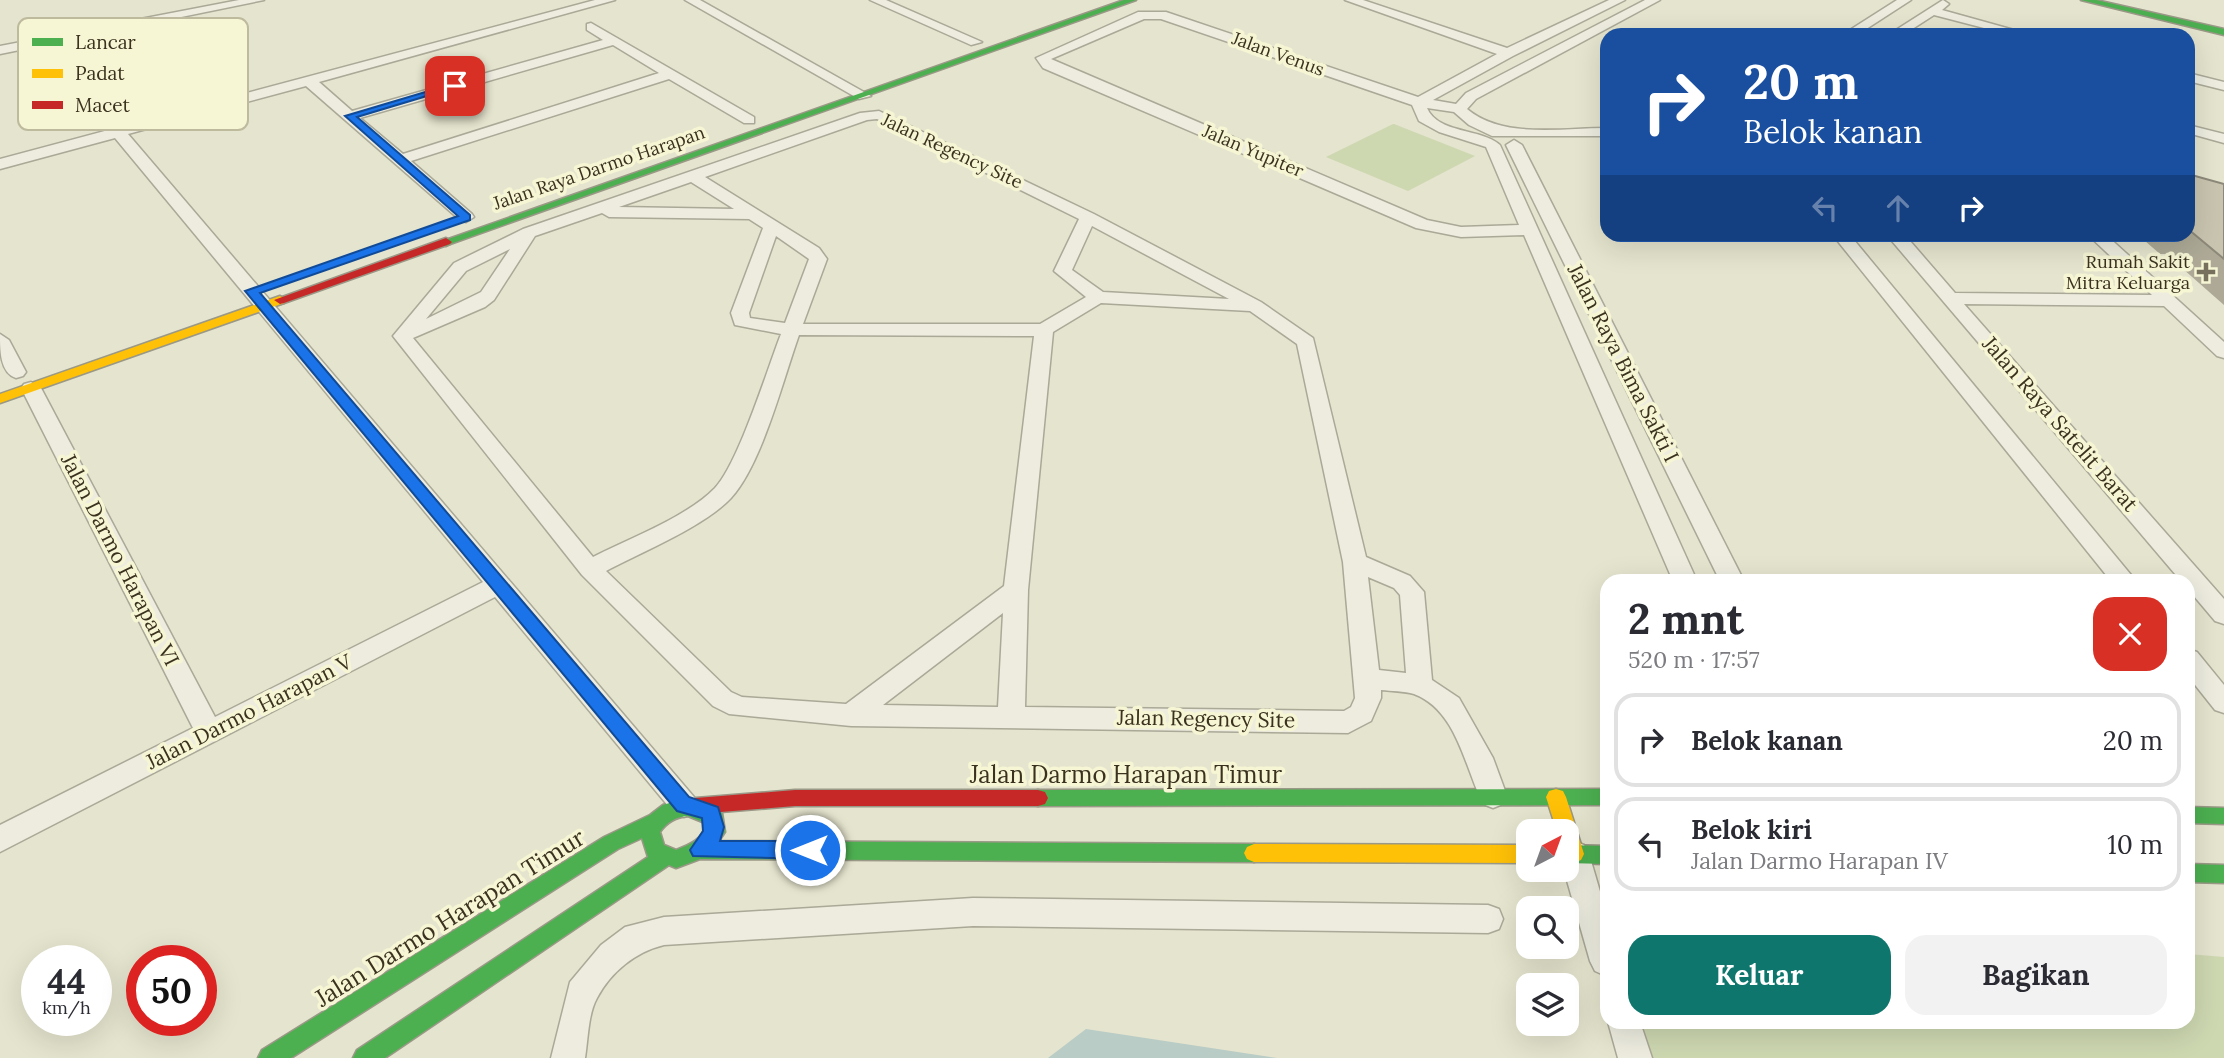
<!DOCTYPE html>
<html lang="id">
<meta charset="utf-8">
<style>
:root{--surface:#fff;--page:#f2f2f3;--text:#2b2b33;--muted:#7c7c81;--line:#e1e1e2;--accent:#0f766e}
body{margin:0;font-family:Lora,serif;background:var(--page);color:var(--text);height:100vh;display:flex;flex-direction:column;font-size:26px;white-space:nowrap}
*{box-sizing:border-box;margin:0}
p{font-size:23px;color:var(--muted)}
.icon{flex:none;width:38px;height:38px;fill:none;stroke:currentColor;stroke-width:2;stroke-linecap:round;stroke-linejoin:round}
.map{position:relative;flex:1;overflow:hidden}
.details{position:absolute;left:1600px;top:574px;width:595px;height:455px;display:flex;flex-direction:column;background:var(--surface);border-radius:21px;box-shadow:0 7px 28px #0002}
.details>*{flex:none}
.banner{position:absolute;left:1600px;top:28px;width:595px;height:214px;border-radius:21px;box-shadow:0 7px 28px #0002;background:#1a4fa0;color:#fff;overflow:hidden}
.needle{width:46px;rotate:41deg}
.fabs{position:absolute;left:1516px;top:819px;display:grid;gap:14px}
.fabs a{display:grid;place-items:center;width:63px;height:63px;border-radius:14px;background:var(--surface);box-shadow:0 7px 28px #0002;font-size:35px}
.speed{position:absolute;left:21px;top:945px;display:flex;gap:14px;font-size:35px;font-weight:700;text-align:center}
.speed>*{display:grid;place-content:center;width:91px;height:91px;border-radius:50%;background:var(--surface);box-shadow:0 7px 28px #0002;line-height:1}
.speed small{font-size:18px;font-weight:400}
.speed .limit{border:10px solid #d22;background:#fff;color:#111}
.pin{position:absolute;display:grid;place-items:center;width:60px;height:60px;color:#fff;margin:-30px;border-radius:14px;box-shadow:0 4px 10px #0006}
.me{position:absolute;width:77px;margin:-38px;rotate:270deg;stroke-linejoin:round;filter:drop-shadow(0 0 5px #0008)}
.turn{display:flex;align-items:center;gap:24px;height:147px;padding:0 28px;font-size:32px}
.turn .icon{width:91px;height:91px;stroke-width:2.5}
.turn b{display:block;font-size:49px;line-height:60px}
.lanes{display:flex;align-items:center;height:66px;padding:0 28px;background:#0003;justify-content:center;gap:35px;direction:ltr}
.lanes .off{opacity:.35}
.round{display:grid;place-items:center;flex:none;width:74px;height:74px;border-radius:21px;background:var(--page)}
.head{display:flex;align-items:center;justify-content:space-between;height:119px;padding:0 28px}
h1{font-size:42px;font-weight:700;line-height:52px}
.action{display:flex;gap:14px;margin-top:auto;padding:14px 28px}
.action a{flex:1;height:80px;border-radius:21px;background:var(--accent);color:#fff;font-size:28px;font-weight:700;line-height:80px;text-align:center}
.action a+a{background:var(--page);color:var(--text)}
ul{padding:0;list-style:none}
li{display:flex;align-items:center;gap:21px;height:94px;margin:0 14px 10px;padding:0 14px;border:4px solid var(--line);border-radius:21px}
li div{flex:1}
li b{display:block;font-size:26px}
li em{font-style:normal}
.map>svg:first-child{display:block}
.green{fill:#cdd7b0}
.water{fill:#b9ccc5}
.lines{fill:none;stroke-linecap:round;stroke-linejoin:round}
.street-casing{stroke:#aaa897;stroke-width:3}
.fast-casing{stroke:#9a9886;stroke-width:3}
.slow-casing{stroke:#9a9886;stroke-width:3}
.jam-casing{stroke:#9a9886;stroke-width:3}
.street{fill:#edecdf;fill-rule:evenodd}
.fast{fill:#4caf50;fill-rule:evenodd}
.slow{fill:#ffc107;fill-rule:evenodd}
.jam{fill:#c62828;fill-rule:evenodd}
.wall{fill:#ada996}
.building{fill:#c9c4af;stroke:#8d897a;stroke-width:2}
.route{fill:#1a73e8;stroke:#114b97;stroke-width:2}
.poi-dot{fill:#76705c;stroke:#f6f5d4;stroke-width:2.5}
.labels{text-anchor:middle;stroke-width:7;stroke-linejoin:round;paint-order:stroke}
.far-street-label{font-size:18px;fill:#3a321e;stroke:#f6f5d4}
.far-poi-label{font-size:18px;fill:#3a321e;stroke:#f6f5d4;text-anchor:end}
.street-label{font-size:21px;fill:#3a321e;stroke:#f6f5d4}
.near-street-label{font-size:24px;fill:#3a321e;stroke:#f6f5d4}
.key{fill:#f6f5d4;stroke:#beba9d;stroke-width:2}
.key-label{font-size:19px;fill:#3a321e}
</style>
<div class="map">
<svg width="2224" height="1058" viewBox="0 0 2224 1058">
<rect width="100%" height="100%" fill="#e5e4ce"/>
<path class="green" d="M1393,124H1394L1475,156L1408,191L1326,157Z
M2188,954L2224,957V1058H1651L1641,1022H2188Z"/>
<path class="water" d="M1086,1029L1277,1058H1048Z"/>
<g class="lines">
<defs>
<path id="street" d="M239,0H264L0,54V46Z
M595,0H615L319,82L352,111L603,40L587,30V24L591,23L754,117V123H744L669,79L411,161L472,214L474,217L466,222L460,220L306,86L128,134L694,797L698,805L694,813L684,817L674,813L495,597L0,852V825L193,728L21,388L24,384L31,382L41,388L215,717L483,582L115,138L0,169V159ZM613,45L659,73L403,154L360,118Z
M685,0H700L871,96L859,99Z
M870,0H886L982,42L971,45Z
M1345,0H1363L1507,48L1609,0H1625L1513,56L1433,100L1456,104L1466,93L1645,0H1660L1476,99L1467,109C1503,139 1561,128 1606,128V136H1492L1469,125L1454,112L1427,108C1438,134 1481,128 1500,145L1697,581H1673L1524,235L1461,237L1416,228L1043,68L1036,58L1138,12H1166L1418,97L1497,54ZM1144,19H1161L1412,105L1419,121L1439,132L1486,147L1519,225L1461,227L1427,220L1051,59Z
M1897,0H1911L1857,35H1842Z
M1943,0L1949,4L1942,10L2032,35H2011L1934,15L1903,35H1888Z
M2188,73L2224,82V90L2188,81Z
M879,111L1094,214L1261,302L1313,338L1366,557L1410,576L1424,592L1432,680L1459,698L1493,758L1507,796L1503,804L1493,808L1483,804C1465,768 1457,710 1414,694C1404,691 1391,691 1381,690V698L1371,721L1348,733L851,726L729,714L713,706L582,575L393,336L454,263L523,229L860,113ZM877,119L1079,219L1054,271L1086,297L1040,324H803L827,259L819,248L705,177L867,120ZM691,182L734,209L619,207ZM602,213L609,217L749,219L763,228L731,313L735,325L781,334C767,370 739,462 715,488C687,517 630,538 593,557L413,338L485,307L494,300L535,236ZM1092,226L1229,299L1103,292L1072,270ZM776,236L809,259L785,323L750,318L749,313ZM510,249L481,292L426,319L466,271ZM1101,303L1250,311L1297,344L1343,562L1355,698L1351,707L1344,711L1025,707L1028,590L1053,332ZM799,335L1034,336L1004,586L846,704L742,697L731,692L606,571C642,552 705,526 731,498C762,464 783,380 799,335ZM1368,577L1394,588L1400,595L1406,673L1379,670ZM1003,613L998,707L883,705Z
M2188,125L2224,134V143L2188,133Z
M1514,140L1522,145L1744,581H1720L1506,145Z
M1832,234H1849L2136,581H2111Z
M1886,234H1904L1955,293L2152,295L2087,234H2105L2224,342V358L2217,356L2164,306L1964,304L2224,599V624L2215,621L2188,589V581H2181Z
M0,334L9,340L26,372L23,376L16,378C0,373 0,350 0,334Z
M2188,649L2197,652L2224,685V713L2215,710L2188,676Z
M1574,841L1584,845L1589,854L1606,912V976L1595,971L1590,961L1564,870L1566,844Z
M973,898L1488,905L1499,909L1503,919L1499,929L1488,933L973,926L664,945C635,952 611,972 597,998C588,1014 588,1040 585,1058H551L570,982L601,945L625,927L664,917Z
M1608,1022H1640L1652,1058H1618Z"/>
<path id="fast" d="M1124,0H1136L450,244L446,246L440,242Z
M2081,0H2096L2224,29V35Z
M1606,789V805L1038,806L1031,804L1028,798L1031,792L1038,790Z
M679,800L697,801L722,813L725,832L719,841L1254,844L1261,847L1264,853L1261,859L1254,862L700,859L676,868L669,865L385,1058H353L357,1050L648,857L642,838L618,849L291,1058H258L262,1050L604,837L650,815L663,805ZM688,816L705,823C705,839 689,845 676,850L664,845L660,832C667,822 675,817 688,816Z
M2188,807L2224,808V824L2188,823Z
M1566,845L1606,846V864L1566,863Z
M2188,864L2224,865V883L2188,882Z"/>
<path id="slow" d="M280,296L286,300L284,303L0,403V394Z
M1556,789L1563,791L1566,797L1584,854L1581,860L1574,863L1566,859V831H1557L1546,797L1549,791Z
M1254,844L1528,845V863L1254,862L1247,859L1244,853L1247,847Z"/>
<path id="jam" d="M446,238L452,242L450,244L284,303L280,304L274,300Z
M795,790H1038L1045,792L1048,798L1045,804L1038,806H795L696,814L689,812L686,806L689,800L696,798Z"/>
</defs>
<use href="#street" class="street-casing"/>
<use href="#fast" class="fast-casing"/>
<use href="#slow" class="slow-casing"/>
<use href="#jam" class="jam-casing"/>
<use href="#street" class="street"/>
<use href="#fast" class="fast"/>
<use href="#slow" class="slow"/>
<use href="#jam" class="jam"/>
</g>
<path class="wall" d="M2188,174L2224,184V305L2166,254H2160L2137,234H2188Z"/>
<path class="building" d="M2188,174L2224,184V259L2188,229Z"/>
<path class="route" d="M452,84L460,86L357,117L470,215V220L260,293L689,797L718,807L724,827L720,841H810L817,844L820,850L817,856L810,859L693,856L690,850L703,831L702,818L677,811L245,291L458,216L345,116Z"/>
<path class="poi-dot" d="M2202.5 261.5h7v7h7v7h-7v7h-7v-7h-7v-7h7z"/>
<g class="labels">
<g class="far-street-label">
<text transform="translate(1278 54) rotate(20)" y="6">Jalan Venus</text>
<text transform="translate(952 151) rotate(25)" y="6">Jalan Regency Site</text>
<text transform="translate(1253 151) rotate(23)" y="6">Jalan Yupiter</text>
<text transform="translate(599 168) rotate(-19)" y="6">Jalan Raya Darmo Harapan</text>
</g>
<g class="far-poi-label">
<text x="2190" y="268">Rumah Sakit<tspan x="2190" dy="21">Mitra Keluarga</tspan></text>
</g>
<g class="street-label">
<text transform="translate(1623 363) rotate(63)" y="7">Jalan Raya Bima Sakti I</text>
<text transform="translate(2060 424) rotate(49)" y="7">Jalan Raya Satelit Barat</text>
<text transform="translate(120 560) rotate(63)" y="7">Jalan Darmo Harapan VI</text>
<text transform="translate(249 712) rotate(-27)" y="7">Jalan Darmo Harapan V</text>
<text transform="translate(1206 719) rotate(1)" y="7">Jalan Regency Site</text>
</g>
<g class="near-street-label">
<text x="1126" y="783">Jalan Darmo Harapan Timur</text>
<text transform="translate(450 918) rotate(-32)" y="8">Jalan Darmo Harapan Timur</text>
</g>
</g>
<rect x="18" y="18" width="230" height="112" rx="10" class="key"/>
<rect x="32" y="38" width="31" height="8" fill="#4caf50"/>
<rect x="32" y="69" width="31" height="9" fill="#ffc107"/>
<rect x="32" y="101" width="31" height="8" fill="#c62828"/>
<g class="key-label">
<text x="75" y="49">Lancar</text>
<text x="75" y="80">Padat</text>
<text x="75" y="112">Macet</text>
</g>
</svg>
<div class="fabs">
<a><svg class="needle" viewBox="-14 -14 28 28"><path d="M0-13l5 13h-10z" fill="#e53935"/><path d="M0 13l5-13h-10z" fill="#7c7c81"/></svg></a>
<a><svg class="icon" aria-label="search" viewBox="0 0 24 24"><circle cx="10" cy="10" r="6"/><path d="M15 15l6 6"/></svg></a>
<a><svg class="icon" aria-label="layers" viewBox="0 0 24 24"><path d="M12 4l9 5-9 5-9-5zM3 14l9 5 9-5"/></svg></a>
</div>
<div class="speed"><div>44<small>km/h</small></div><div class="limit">50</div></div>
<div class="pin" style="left:455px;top:86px;background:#d93025"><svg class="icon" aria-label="arrive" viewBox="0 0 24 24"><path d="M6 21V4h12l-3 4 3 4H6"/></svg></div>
<svg class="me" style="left:810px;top:850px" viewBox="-20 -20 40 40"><circle r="17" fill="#1a73e8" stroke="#fff" stroke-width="3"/><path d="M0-11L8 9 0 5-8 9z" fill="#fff"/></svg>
<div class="banner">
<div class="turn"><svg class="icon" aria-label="right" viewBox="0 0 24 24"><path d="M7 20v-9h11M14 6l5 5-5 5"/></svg><div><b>20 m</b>Belok kanan</div></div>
<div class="lanes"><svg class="icon off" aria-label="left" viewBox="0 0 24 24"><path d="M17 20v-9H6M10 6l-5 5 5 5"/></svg><svg class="icon off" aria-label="ahead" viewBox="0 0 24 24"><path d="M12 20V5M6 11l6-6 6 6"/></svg><svg class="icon" aria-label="right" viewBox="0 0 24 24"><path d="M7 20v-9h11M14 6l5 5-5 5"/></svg></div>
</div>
<section class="details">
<div class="head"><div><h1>2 mnt</h1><p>520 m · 17:57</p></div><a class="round" style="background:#d93025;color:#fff"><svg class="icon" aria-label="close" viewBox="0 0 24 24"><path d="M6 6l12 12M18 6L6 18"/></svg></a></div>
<ul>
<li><svg class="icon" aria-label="right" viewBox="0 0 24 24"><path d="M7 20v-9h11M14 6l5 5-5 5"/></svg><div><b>Belok kanan</b></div><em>20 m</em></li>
<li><svg class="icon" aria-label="left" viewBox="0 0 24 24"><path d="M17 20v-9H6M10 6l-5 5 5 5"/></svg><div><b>Belok kiri</b><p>Jalan Darmo Harapan IV</p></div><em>10 m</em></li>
</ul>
<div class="action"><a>Keluar</a><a>Bagikan</a></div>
</section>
</div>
